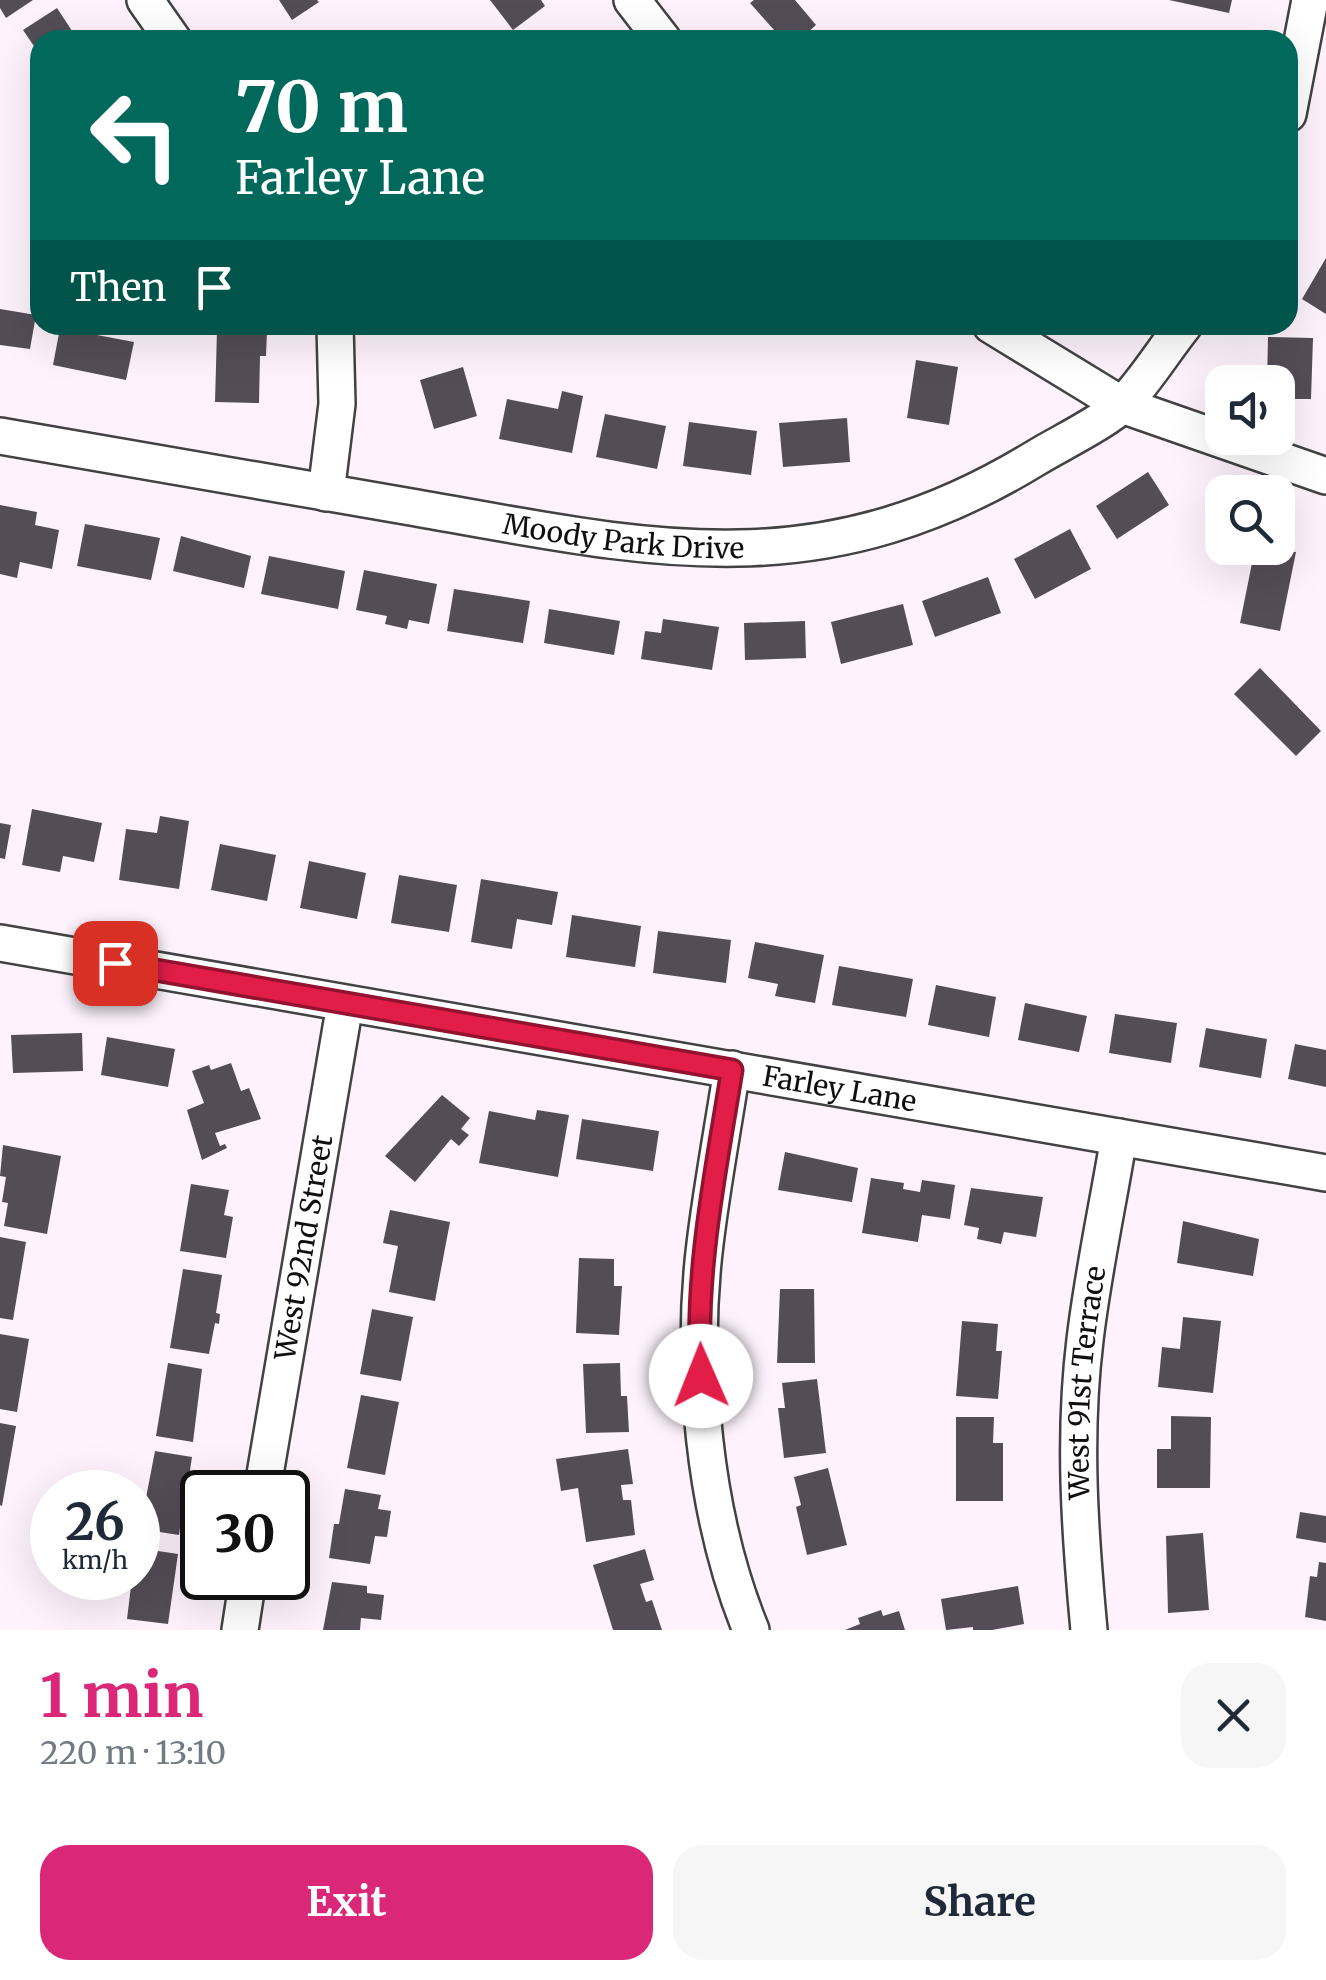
<!DOCTYPE html>
<meta charset="utf-8">
<style>
:root{--surface:#fff;--page:#f6f6f7;--text:#1f2937;--muted:#747a83;--accent:#db2777}
body{margin:0;font-family:Merriweather,serif;background:var(--page);color:var(--text);height:100vh;display:flex;flex-direction:column;font-size:38px;white-space:nowrap}
*{box-sizing:border-box;margin:0}
p{font-size:32px;color:var(--muted)}
.icon{flex:none;width:55px;height:55px;fill:none;stroke:currentColor;stroke-width:2;stroke-linecap:round;stroke-linejoin:round}
.map{position:relative;height:1630px;overflow:hidden}
.panel{display:flex;flex-direction:column;background:var(--surface);flex:1}
.panel>*{flex:none}
.banner{position:absolute;left:30px;top:30px;width:1268px;height:305px;border-radius:30px;box-shadow:0 10px 40px #0002;background:#00695c;color:#fff;overflow:hidden}
.fabs{position:absolute;left:1205px;top:365px;display:grid;gap:20px}
.fabs a{display:grid;place-items:center;width:90px;height:90px;border-radius:20px;background:var(--surface);box-shadow:0 10px 40px #0002;font-size:50px}
.speed{position:absolute;left:30px;top:1470px;display:flex;gap:20px;font-size:50px;font-weight:700;text-align:center}
.speed>*{display:grid;place-content:center;width:130px;height:130px;border-radius:50%;background:var(--surface);box-shadow:0 10px 40px #0002;line-height:1}
.speed small{font-size:25px;font-weight:400}
.speed .limit{border:5px solid #111;border-radius:15px;background:#fff;color:#111}
.pin{position:absolute;display:grid;place-items:center;width:85px;height:85px;color:#fff;margin:-42px;border-radius:20px;box-shadow:0 5px 15px #0006}
.me{position:absolute;width:110px;margin:-55px;rotate:359deg;stroke-linejoin:round;filter:drop-shadow(0 0 8px #0008)}
.turn{display:flex;align-items:center;gap:35px;height:210px;padding:0 40px;font-size:45px}
.turn .icon{width:130px;height:130px;stroke-width:2.5}
.turn b{display:block;font-size:70px;line-height:85px}
.then{display:flex;align-items:center;height:95px;padding:0 40px;background:#0003;gap:20px;font-size:38px}
.round{display:grid;place-items:center;flex:none;width:105px;height:105px;border-radius:30px;background:var(--page)}
.head{display:flex;align-items:center;justify-content:space-between;height:170px;padding:0 40px}
h1{font-size:60px;font-weight:700;line-height:75px;color:var(--accent)}
.cta{display:flex;gap:20px;margin-top:auto;padding:20px 40px}
.cta a{flex:1;height:115px;border-radius:30px;background:var(--accent);color:#fff;font-size:40px;font-weight:700;line-height:115px;text-align:center}
.cta a+a{background:var(--page);color:var(--text)}
.map>svg:first-child{display:block}
.building{fill:#544d57}
.lines{fill:none;stroke-linecap:round;stroke-linejoin:round}
.minor-casing{stroke:#424242;stroke-width:40}
.minor{stroke:#fff;stroke-width:35}
.route-casing{stroke:#92132f;stroke-width:25}
.route{stroke:#e11d48;stroke-width:18}
.labels{text-anchor:middle;stroke-width:10;stroke-linejoin:round;paint-order:stroke}
.street-label{font-size:28px;fill:#0f0f0f;stroke:#fff}
</style>
<div class="map">
<svg width="1326" height="1630" viewBox="0 0 1326 1630">
<rect width="100%" height="100%" fill="#fef3fd"/>
<path class="building" d="M0,0H33L6,18L0,8Z
M279,0H317L319,2L292,20Z
M490,0H541L545,6L513,30Z
M754,0H795L816,25L799,40H783L750,3Z
M1169,0H1232L1229,13Z
M57,8L78,40H40V55L23,30Z
M1326,258V314L1302,299Z
M0,309L36,315L30,349L0,345Z
M60,328L134,342L126,380L53,365Z
M217,330L267,331L266,356H260L259,403L215,402Z
M1268,337L1313,338L1311,399H1278V382H1267Z
M916,360L958,367L949,425L907,418Z
M463,367L477,416L434,429L420,380Z
M562,391L583,396L572,453L499,439L507,399L558,409Z
M605,414L666,426L657,469L596,457Z
M847,418L850,462L783,467L779,423Z
M689,422L757,431L751,475L683,466Z
M1148,472L1169,505L1117,539L1096,506Z
M0,505L37,512L35,525L59,530L52,569L20,562L17,578L0,574Z
M85,524L160,538L151,580L77,566Z
M1070,529L1091,569L1035,599L1014,559Z
M181,536L251,556L244,588L173,571Z
M1255,548L1296,552L1280,631L1240,623Z
M269,556L345,571L338,609L261,594Z
M364,570L437,584L429,624L409,620L407,629L385,624L387,616L356,610Z
M988,577L1001,613L935,637L922,601Z
M454,589L530,601L523,643L447,631Z
M903,604L913,645L841,664L831,622Z
M549,609L620,621L614,655L544,643Z
M663,619L719,627L712,670L641,659L645,631L661,633Z
M805,621L806,658L745,660L744,623Z
M1260,668L1321,731L1296,756L1234,694Z
M32,809L102,823L94,862L63,856L60,872L22,865Z
M160,816L189,821L179,889L119,880L126,829L157,833Z
M0,823L11,825L5,859L0,858Z
M220,844L276,855L267,901L211,890Z
M309,861L366,873L357,919L300,908Z
M399,875L457,885L449,932L391,923Z
M481,879L558,892L552,925L517,919L512,949L471,942Z
M572,915L641,926L635,967L566,957Z
M658,931L731,940L726,983L653,973Z
M755,942L824,955L815,1003L775,996L778,984L748,978Z
M839,966L913,979L906,1017L832,1005Z
M936,985L996,997L989,1037L928,1025Z
M1025,1003L1087,1016L1079,1052L1018,1040Z
M1115,1014L1177,1023L1171,1063L1109,1053Z
M1206,1028L1267,1039L1261,1078L1199,1067Z
M82,1033L83,1071L13,1073L11,1035Z
M107,1037L175,1049L168,1087L101,1075Z
M1295,1044L1326,1050V1087L1288,1079Z
M231,1063L241,1091L249,1088L261,1119L215,1133L220,1146L225,1144L227,1148L202,1160L187,1110L204,1103L192,1071L209,1065L211,1070Z
M442,1095L470,1118L461,1129L469,1135L459,1146L451,1139L415,1182L385,1156Z
M537,1110L569,1115L558,1177L479,1163L489,1111L535,1120Z
M582,1119L659,1131L653,1171L576,1159Z
M3,1145L61,1156L47,1234L4,1226L8,1203L2,1202L6,1177L0,1176Z
M785,1152L858,1168L852,1202L778,1190Z
M871,1178L904,1183L903,1189L920,1192L922,1180L955,1185L950,1219L922,1215L918,1242L862,1233Z
M191,1184L229,1190L224,1215L233,1217L226,1258L180,1251Z
M971,1188L1043,1197L1036,1237L1004,1232L1001,1244L977,1239L979,1228L964,1225Z
M390,1210L450,1222L435,1301L389,1292L398,1246L383,1243Z
M1183,1221L1259,1239L1253,1276L1177,1263Z
M0,1237L26,1242L13,1320L0,1318Z
M579,1258L614,1259V1286H622L619,1335L576,1333Z
M183,1269L222,1275L216,1313L220,1314L219,1324L215,1323L209,1354L170,1348Z
M780,1289H814L815,1363H777Z
M372,1309L413,1317L401,1381L360,1374Z
M1183,1317L1221,1321L1213,1393L1158,1387L1162,1347L1180,1349Z
M962,1321L998,1324L996,1351H1002L998,1399L956,1396Z
M0,1334L29,1339L17,1412L0,1409Z
M168,1363L202,1369L193,1442L156,1436Z
M620,1363L621,1396H627L629,1432L586,1433L583,1364Z
M817,1379L826,1453L784,1458L778,1408H785L782,1383Z
M361,1395L399,1402L385,1475L347,1468Z
M1171,1416L1211,1417L1210,1488H1157V1449H1171Z
M956,1417H994L993,1443H1003V1501H956Z
M0,1423L16,1426L2,1506L0,1505Z
M628,1449L633,1484L621,1485L623,1500H631L635,1535L586,1542L578,1488L561,1491L556,1459Z
M155,1451L192,1457L187,1490L194,1491L191,1508L183,1507L179,1535L140,1529Z
M828,1468L847,1545L807,1555L796,1507L801,1505L794,1477Z
M345,1489L381,1495L378,1509L391,1511L387,1537L375,1536L370,1564L329,1558L334,1524H339Z
M1300,1512L1326,1516V1543L1296,1538Z
M1203,1533L1209,1610L1168,1613L1166,1536Z
M138,1548L178,1554L168,1624L127,1619L132,1578H138Z
M645,1549L654,1580L640,1584L646,1602L652,1600L662,1630H613L593,1565Z
M1319,1562L1326,1563V1621L1305,1617L1310,1576L1317,1577Z
M332,1582L367,1586V1593L384,1595L381,1620L361,1618L360,1630H323Z
M1018,1586L1024,1624L992,1630H973V1627L946,1630L941,1599Z
M881,1610L883,1616L899,1611L905,1630H845L860,1624L858,1618Z"/>
<g class="lines">
<defs>
<g id="minor">
<path d="M145,0L173,40"/>
<path d="M632,0L663,40"/>
<path d="M1288,114L1310,0"/>
<path d="M991,325L1122,405L1326,476"/>
<path id="s1" d="M0,436C137,460 274,484 411,507C646,548 815,592 1034,459C1058,444 1105,422 1124,403C1146,380 1164,350 1184,325"/>
<path d="M326,493L337,404L335,325"/>
<path id="s2" d="M0,943L1326,1173"/>
<path d="M732,1069C723,1128 712,1186 705,1244C690,1366 704,1516 751,1630"/>
<path id="s3" d="M262,1492L345,1004"/>
<path d="M240,1630L248,1578"/>
<path id="s4" d="M1089,1630C1080,1534 1073,1437 1085,1340C1093,1272 1108,1204 1119,1137"/>
</g>
</defs>
<use href="#minor" class="minor-casing"/>
<use href="#minor" class="minor"/>
</g>
<g class="lines">
<defs>
<path id="route" d="M115,963L732,1070C716,1170 694,1273 701,1376"/>
</defs>
<use href="#route" class="route-casing"/>
<use href="#route" class="route"/>
</g>
<g class="labels">
<g class="street-label">
<text dy="10" stroke="none"><textPath href="#s1" startOffset="632">Moody Park Drive</textPath></text>
<text dy="10" stroke="none"><textPath href="#s2" startOffset="852">Farley Lane</textPath></text>
<text dy="10" stroke="none"><textPath href="#s3" startOffset="248">West 92nd Street</textPath></text>
<text dy="10" stroke="none"><textPath href="#s4" startOffset="248">West 91st Terrace</textPath></text>
</g>
</g>
</svg>
<div class="fabs">
<a><svg class="icon" aria-label="sound" viewBox="0 0 24 24"><path d="M4 9h4l5-4v14l-5-4H4zM17 9q2 3 0 6"/></svg></a>
<a><svg class="icon" aria-label="search" viewBox="0 0 24 24"><circle cx="10" cy="10" r="6"/><path d="M15 15l6 6"/></svg></a>
</div>
<div class="speed"><div>26<small>km/h</small></div><div class="limit">30</div></div>
<div class="pin" style="left:115px;top:963px;background:#d93025"><svg class="icon" aria-label="arrive" viewBox="0 0 24 24"><path d="M6 21V4h12l-3 4 3 4H6"/></svg></div>
<svg class="me" style="left:701px;top:1376px" viewBox="-20 -20 40 40"><circle r="19" fill="#fff"/><path d="M0-13L10 11 0 6-10 11z" fill="#e11d48"/></svg>
<div class="banner">
<div class="turn"><svg class="icon" aria-label="left" viewBox="0 0 24 24"><path d="M17 20v-9H6M10 6l-5 5 5 5"/></svg><div><b>70 m</b>Farley Lane</div></div>
<div class="then">Then<svg class="icon" aria-label="arrive" viewBox="0 0 24 24"><path d="M6 21V4h12l-3 4 3 4H6"/></svg></div>
</div>
</div>
<section class="panel">
<div class="head"><div><h1>1 min</h1><p>220 m · 13:10</p></div><a class="round"><svg class="icon" aria-label="close" viewBox="0 0 24 24"><path d="M6 6l12 12M18 6L6 18"/></svg></a></div>
<div class="cta"><a>Exit</a><a>Share</a></div>
</section>
